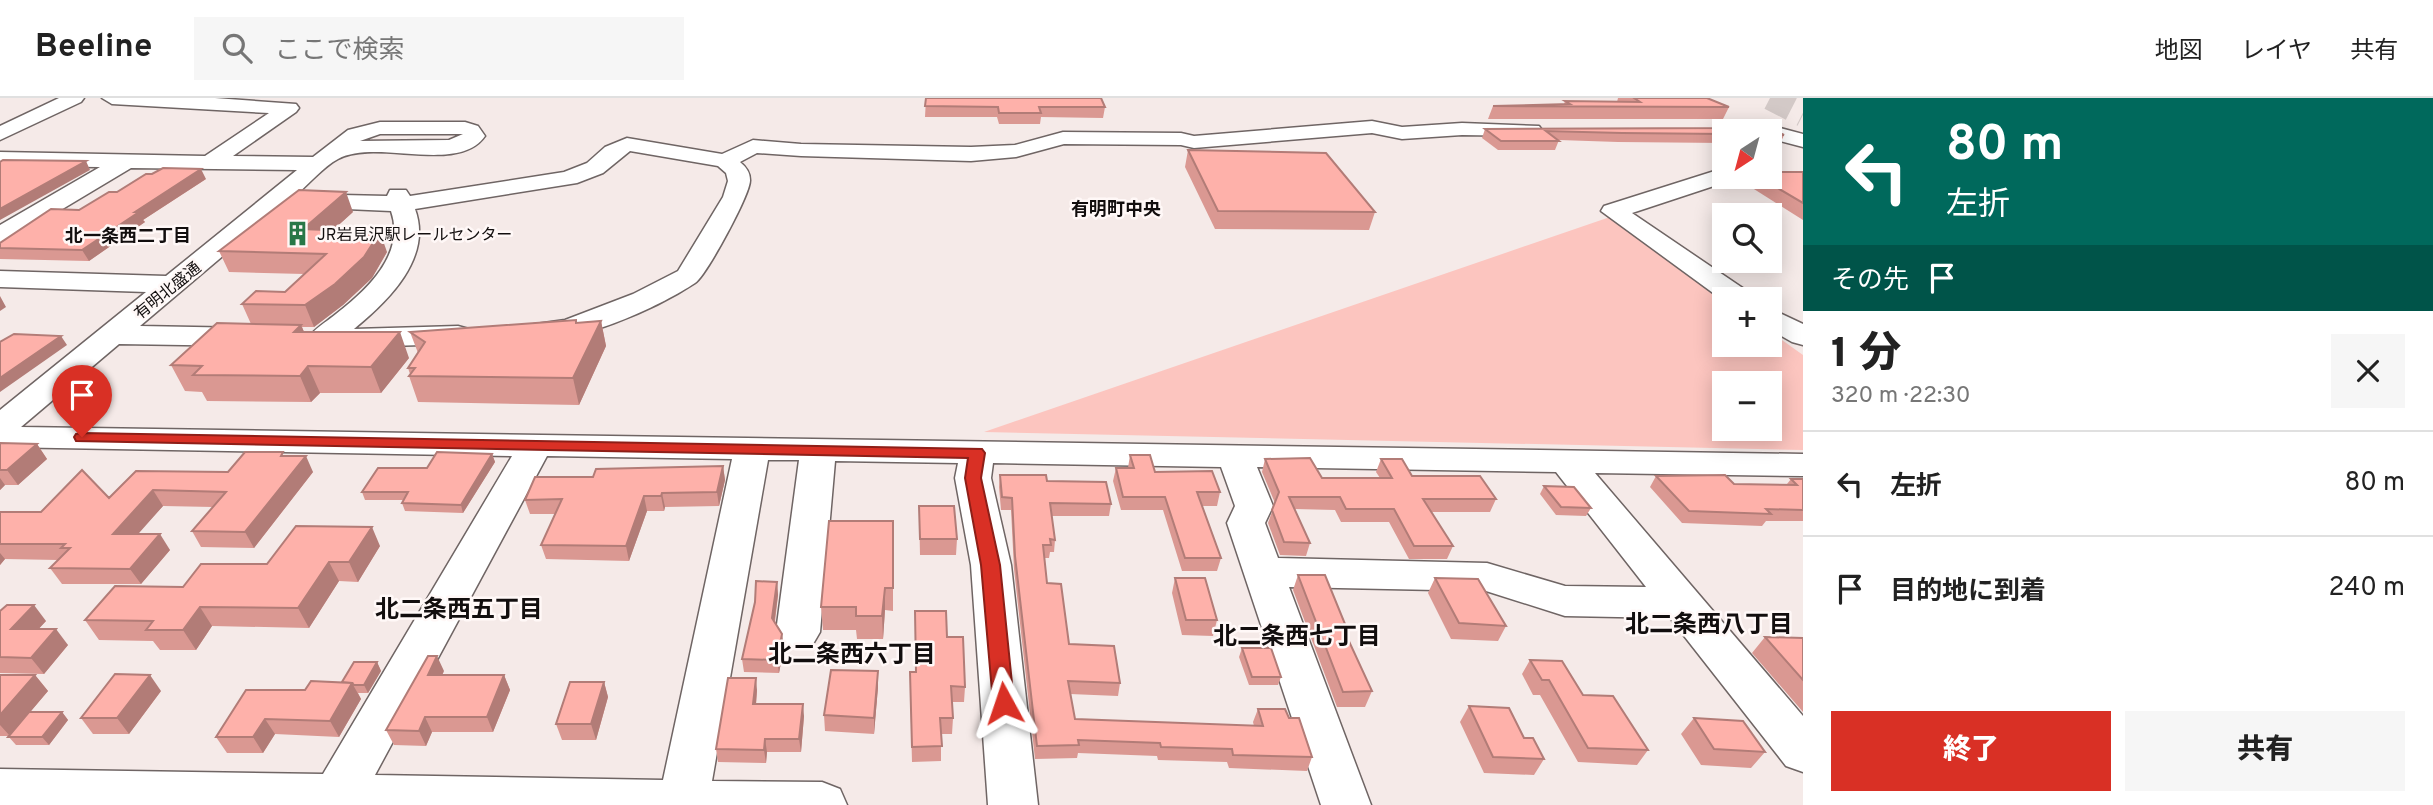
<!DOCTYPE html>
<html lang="ja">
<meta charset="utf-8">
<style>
:root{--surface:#fff;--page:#f6f6f6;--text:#222;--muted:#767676;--line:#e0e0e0;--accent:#d93025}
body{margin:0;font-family:Overpass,"Noto Sans JP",sans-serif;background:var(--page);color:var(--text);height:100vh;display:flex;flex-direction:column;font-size:26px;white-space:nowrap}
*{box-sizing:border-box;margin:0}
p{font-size:23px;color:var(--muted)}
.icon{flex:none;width:38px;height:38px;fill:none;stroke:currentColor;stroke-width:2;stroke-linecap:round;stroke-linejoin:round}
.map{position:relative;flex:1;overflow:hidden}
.panel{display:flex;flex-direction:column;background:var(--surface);width:630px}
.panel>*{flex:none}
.top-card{background:#00695c;color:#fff;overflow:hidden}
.needle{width:46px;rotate:216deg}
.controls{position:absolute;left:1712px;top:21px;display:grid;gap:14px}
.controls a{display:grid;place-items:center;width:70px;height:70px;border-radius:0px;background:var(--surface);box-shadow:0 4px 18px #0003;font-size:35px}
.pin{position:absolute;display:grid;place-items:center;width:60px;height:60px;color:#fff;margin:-72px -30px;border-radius:50% 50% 50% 0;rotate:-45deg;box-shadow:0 0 7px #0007}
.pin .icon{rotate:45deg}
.me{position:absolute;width:77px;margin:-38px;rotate:355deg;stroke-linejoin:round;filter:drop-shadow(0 0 5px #0008)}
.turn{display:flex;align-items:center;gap:24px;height:147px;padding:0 28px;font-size:32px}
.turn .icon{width:91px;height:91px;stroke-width:2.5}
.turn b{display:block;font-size:49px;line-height:60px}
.then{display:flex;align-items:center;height:66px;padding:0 28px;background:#0003;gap:14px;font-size:26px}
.round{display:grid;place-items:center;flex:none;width:74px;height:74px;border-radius:0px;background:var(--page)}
.overview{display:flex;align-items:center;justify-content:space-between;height:119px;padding:0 28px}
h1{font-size:42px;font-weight:800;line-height:52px}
.cta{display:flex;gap:14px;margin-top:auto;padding:14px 28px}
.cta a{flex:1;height:80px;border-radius:0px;background:var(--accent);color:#fff;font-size:28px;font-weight:800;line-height:80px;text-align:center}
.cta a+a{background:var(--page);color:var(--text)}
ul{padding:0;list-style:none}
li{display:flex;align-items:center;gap:21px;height:105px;padding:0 28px;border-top:2px solid var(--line)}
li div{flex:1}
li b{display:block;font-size:26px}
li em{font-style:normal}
header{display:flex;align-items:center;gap:42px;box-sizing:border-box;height:98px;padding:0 35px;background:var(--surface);border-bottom:2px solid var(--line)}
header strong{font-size:33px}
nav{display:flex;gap:38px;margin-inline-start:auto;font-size:24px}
.search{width:490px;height:63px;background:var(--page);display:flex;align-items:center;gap:18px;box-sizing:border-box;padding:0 24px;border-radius:0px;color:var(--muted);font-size:26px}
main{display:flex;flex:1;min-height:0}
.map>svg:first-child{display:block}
.green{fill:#fcc5bf;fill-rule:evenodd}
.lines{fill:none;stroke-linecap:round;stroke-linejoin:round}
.major-tunnel{stroke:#d3c9c7;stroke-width:24;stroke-dasharray:24 12;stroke-linecap:butt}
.minor-casing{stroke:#6f6564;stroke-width:3}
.minor{fill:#fff;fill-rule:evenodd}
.wall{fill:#da9892}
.shaded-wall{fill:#b27c77}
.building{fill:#feb1aa;stroke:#b27c77;stroke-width:2}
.route{fill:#d93025;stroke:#8d1f18;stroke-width:2}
.labels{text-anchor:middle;stroke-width:5;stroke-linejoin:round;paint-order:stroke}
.far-poi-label{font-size:16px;fill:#120e0e;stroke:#fff8f7;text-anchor:start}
.far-street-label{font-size:16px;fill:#120e0e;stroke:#fff8f7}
.far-neighbourhood-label{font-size:18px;font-weight:bold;fill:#120e0e;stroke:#fff8f7}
.near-neighbourhood-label{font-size:24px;font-weight:bold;fill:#120e0e;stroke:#fff8f7}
</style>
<header>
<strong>Beeline</strong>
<div class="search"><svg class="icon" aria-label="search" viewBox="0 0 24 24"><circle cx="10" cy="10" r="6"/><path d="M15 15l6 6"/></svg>ここで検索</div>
<nav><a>地図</a><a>レイヤ</a><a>共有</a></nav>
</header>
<main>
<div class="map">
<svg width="1803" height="707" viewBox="0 0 1803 707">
<rect width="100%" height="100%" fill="#f5eae8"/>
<path class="green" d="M1610,119L1724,201V247H1769V233L1803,257V352L984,334ZM1724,285H1769V331H1724Z"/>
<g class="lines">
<path class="major-tunnel" d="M1770,0L1803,17"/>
<defs>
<path id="minor" d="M59,0H84L81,4L0,42V28Z
M102,0H215L296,6L299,10L296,14L233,58L313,59L348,32L380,24H465L478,28L485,38C458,77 376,40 338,61C323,69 310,85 297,96L387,98L390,92H406L410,98L564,74L587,65L605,49L627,40L722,56L753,42L801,46L971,49L1015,47L1063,34L1181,35L1194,38L1372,23L1402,29L1462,25L1539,28L1542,32L1539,36L1532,38L1462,37L1402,41L1372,35L1194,50L1181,47L1064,46L1016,59L971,63L801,58L757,55L740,64C746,69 750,74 750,82C751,95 706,178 695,185C659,209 571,250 529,239L524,233L529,227L565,222L633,196L678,173L723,99L728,83L726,75L718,68L630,53L603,75L577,85L415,111C433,160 388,203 354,231L458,228L469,231L473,237L469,243L458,246L353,249L342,246L339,242L322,250L311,247L307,241C314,231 326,224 336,216C367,192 406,156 391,113L301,109L293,107L289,102L140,228L248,230L259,233L263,239L259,245L248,248L119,246L21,329L1803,356V378L1595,375L1803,618V674L1786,668L1670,520L1565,518L1486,493L1289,489L1371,707H1321L1227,425L1235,408L1221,369L993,365L991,380L1011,467L1038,707H988L971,467L955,380L958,365L835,363L820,534L813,546L798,550L783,546L776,534L799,362H768L712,683L822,684L840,691L847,707H0V671L323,676L512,358L0,349V312L146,194L0,189V173L166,178L297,72L131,70L9,143L0,146V127L100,69L0,68V54L205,58L269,15L112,6ZM380,36H463L449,42L360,43ZM547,358L732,361L663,682L375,677ZM1257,369L1556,374L1646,489L1565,488L1487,465L1278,460L1265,425L1273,408Z
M1769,27L1803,36V49L1769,40V33H1759L1762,29Z
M1724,70V79H1734L1732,82L1632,115L1750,195L1754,201L1724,203L1601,113L1604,108Z
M1769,210L1803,226V247L1792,244L1769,231Z"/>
</defs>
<use href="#minor" class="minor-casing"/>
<use href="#minor" class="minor"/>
</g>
<path class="wall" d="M926,0L1105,9L1103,20L1041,19L1040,26H999L997,19H925Z
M1618,0H1707L1729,9L1723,21H1488L1493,8L1564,6L1565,3L1617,4Z
M1731,27H1763L1784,37L1780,46L1769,45V33H1724V45L1618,44L1559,42L1555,52H1498L1482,40L1485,31L1729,30Z
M1188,52L1375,114L1369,132L1215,131L1185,69Z
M1803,74V122L1746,86L1750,79H1769Z
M206,81L143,122L145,124L89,163L0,161V145L79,112L117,94Z
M353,114L333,132L387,154L372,180L343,207L314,229H302L304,234L409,260L381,295H320L311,304L207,303L202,294L185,293L171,267L251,226L242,206L285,194L304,176L229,174L219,153Z
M601,223L606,248L579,307L418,304L409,278L410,276L408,270L418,255L410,234Z
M0,345L37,346L47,361L18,387H5L0,392Z
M492,356L495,364L463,415L405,413L402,405L404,402H365L362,394L427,370Z
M1130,357L1155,374L1220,394L1217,408H1202L1221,460L1217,473H1182L1163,412H1121L1113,383L1116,370H1128Z
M285,358L313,374L254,450L201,449L192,433L213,409L163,408L137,436L170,452L141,486H62L50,470L58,462L5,461L0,467V414H41L228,374Z
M1265,361L1322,380H1380L1376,374L1381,361L1412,378L1496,401L1490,414H1431L1453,448L1447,461H1409L1389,424H1341L1335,412L1295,411L1310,445L1306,458L1280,457L1268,425L1275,405L1262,374Z
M723,368L725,382L719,408L665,409L664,413H647L629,463L546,461L541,447L555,416H530L525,402L593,379Z
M1000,377L1047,383L1111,406L1109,418H1052L1055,442L1054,454H1050L1049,460H1044L1047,485L1069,546L1120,585L1118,598L1070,596L1075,621L1254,628L1253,624L1258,611L1289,620L1312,659L1307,673L1229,670L1227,664L1158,662L1157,658L1078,655L1077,660L1035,661L1014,471L1011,412H1001L999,389Z
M1656,378L1734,386H1787L1791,381H1803V423H1766L1762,428L1682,425L1650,389Z
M1544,388L1591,410L1586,418L1556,417L1540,396Z
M919,408L957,441L956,457H920Z
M893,423V513L885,512L883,541H857L856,532H823L821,509Z
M380,448L358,484L339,483L309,530L212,528L196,552H160L153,543L99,542L85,522L183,489L267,466Z
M1298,477L1345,526L1343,531L1372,593L1365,609H1337L1293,492Z
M1175,480L1217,522L1213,538L1182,537L1172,495Z
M1435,480L1506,528L1498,543L1451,541L1428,495Z
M777,484L778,497L775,524L784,549L779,575L744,574L742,561Z
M0,513L46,523L38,531L68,547L44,576L0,575Z
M947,539L965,589L964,604H952L953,620L952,636H941V663L912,664L910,589L915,574Z
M1765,539L1803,540V614L1752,555Z
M1242,550L1281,579L1278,587H1249L1239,559Z
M1530,562L1583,597L1648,652L1637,667L1578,664L1540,597H1533L1522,576Z
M377,564L381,573L368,595H358L361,601L339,639L275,636L263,655H227L216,639L305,592L342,584Z
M444,573L442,577H504L510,592L493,634H432L426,648L394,647L386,632Z
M878,573V589L874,636L825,633L824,617Z
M0,577H35L48,593L30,614H62L68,622L49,647H16L8,638H0Z
M604,584L608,599L596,642H562L556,626Z
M757,592L756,606L804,618L801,654H767L766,665L718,664L716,651Z
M161,593L129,636H93L81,620Z
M1469,608L1524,640L1544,661L1534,677L1484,675L1460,624Z
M1694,620L1765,654L1751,670L1701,667L1681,636Z"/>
<path class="shaded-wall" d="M86,63L90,72L0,122V111Z
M201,71L206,81L143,122L145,124L89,163L82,152L135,114Z
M346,94L353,114L311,152L303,131Z
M380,134L387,154L372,180L343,207L314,229L305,207Z
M0,198L6,209L0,213Z
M601,223L606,248L579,307L573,280Z
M301,227L312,252L294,234Z
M400,234L409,260L381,295L371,269Z
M61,238L67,247L0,294V280Z
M308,268L320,295L311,304L300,278Z
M37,346L47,361L18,387L7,372Z
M492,356L495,364L463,415L461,407Z
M306,358L313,374L254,450L245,434Z
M723,368L725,382L719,408L717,394Z
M0,380L5,387L0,392Z
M153,392L163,408L124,452L113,436Z
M662,395L665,409L664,413L661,398Z
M644,398L647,413L629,463L626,448Z
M372,429L380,448L358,484L349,464Z
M160,436L170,452L141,486L130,471Z
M0,455L5,461L0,467Z
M329,464L339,483L309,530L298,510Z
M777,484L778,497L773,534L772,520Z
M885,490V512L883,541L882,518Z
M34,507L46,523L24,547L11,531Z
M200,509L212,528L196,552L183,532Z
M56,531L68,547L44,576L31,560Z
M782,536L784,549L779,575L777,562Z
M437,558L444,573L435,592L428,577Z
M377,564L381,573L368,595L364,587Z
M878,573V589L874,636V620Z
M35,577L48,593L10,638L0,627V617Z
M150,577L161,593L129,636L117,620Z
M504,577L510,592L493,634L487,619Z
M756,580L757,592L755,619L753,606Z
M604,584L608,599L596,642L591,626Z
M352,585L361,601L339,639L330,623Z
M803,606L804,618L801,654L799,641Z
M62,614L68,622L49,647L42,639Z
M425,619L432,634L426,648L419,633Z
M265,621L275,636L263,655L253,639Z
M765,641L767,654L766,665L764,652Z"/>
<path class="building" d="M926,0H1101L1105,9H1039L1041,15H999L998,9L925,8Z
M1634,0H1707L1729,9L1493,8L1570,6L1565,3L1640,4Z
M1731,27H1763L1784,37H1769V33H1724V36L1622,35L1546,33L1559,43H1501L1485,31L1729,30Z
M1188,52L1326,55L1375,114L1218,113Z
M3,62L86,63L0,111V64Z
M163,70L201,71L135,114H139L82,152L0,150V145L51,111L79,112L109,94H117L146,76H152Z
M1769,74H1803V105L1759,79H1769Z
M299,92L346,94L303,131L380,134L364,159L335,186L305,207L242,206L256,193L285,194L326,156L219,153Z
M576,222V225L601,223L573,280L409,278L415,270H408L425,244L410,234Z
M217,225L301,227L294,234H400L371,269L308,268L300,278L193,277L202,268L171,267Z
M14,236L61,238L0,280V244Z
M0,345L37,346L7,372H0Z
M245,354H283L281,358H306L245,434L192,433L226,394L153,392L113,436H160L130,471L50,470L70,450H61L65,446H0V414H41L82,372L109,400L136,373L228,374Z
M437,354L492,356L461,407L402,405L408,394H362L378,370H427Z
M1130,357H1150L1155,374L1212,373L1220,394H1197L1221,460H1185L1165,399H1123L1116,370H1134Z
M1310,360L1322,380H1392L1381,361H1402L1412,378H1480L1496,401H1423L1453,448H1414L1394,411H1346L1340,399H1289L1310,445L1284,444L1272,412L1279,394L1265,361Z
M723,368L717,394L662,395L661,398H644L626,448L541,447L562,401L525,402L535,379H593L596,371Z
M1000,377H1046L1047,383L1106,384L1111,406L1050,405L1055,442L1050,441L1051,447H1043L1047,485L1061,486L1069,546L1114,548L1120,585L1068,583L1075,621L1263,628L1258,611H1285L1289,620H1299L1312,659L1233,657L1232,651L1161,649L1160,645L1078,642L1079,647L1037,648L1015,458L1012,400L1002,399Z
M1725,377L1734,386L1797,387L1791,381H1803V412L1766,411L1771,416L1689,413L1656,378Z
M1544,388L1574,389L1591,410L1561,409Z
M919,408H954L957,441H920Z
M829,423H893V490H885L882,518H856V509H821Z
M296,428L372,429L349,464H329L298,510L200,509L183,532H146L153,523L85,522L115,488L183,489L201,466H267Z
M1298,477H1325L1345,526H1341L1372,593L1343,594Z
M1175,480H1205L1217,522H1186Z
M1435,480L1478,481L1506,528L1459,525Z
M756,483L777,484L772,520L782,536L777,562L742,561L755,504Z
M7,507H34L11,531H56L31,560L0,559V513Z
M915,513H946L947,539H963L965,589L951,588L953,620H940L942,648L912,649L910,574H916Z
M1765,539L1803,540V582Z
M1242,550H1271L1281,579H1252Z
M428,558H437L428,577H504L487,619H425L419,633L386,632Z
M1530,562L1562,563L1583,597L1613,598L1648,652L1588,650L1549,582H1542Z
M354,564H377L364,587H354L352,585L342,584Z
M831,572L878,573L874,620L824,617Z
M115,576L150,577L117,620H81Z
M0,577H35L0,617Z
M728,580H756L753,606H803L799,641H765L764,652L716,651Z
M311,583L352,585L330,623L265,621L253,639H216L246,592H305Z
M570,584H604L591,626H556Z
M1469,608L1509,610L1524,640H1533L1544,661L1493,659Z
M29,614H62L42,639H8Z
M1694,620L1743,623L1765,654L1714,651Z"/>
<path class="route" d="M82,335L982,351L985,355L981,380L1000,467L1014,605L1011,611L1004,614L996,611L993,605L981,467L965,380L968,360L76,343L74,339L76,336Z"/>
<defs>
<symbol id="building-bare" viewBox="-9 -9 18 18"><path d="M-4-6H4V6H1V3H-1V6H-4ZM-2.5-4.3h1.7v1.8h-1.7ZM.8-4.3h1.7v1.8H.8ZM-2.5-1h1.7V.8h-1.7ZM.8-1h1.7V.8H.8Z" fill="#287747" stroke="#fff8f7" stroke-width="2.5" paint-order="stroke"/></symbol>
</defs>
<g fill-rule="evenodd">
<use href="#building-bare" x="280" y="118" width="35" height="35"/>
</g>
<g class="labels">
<g class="far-poi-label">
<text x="317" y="142">JR岩見沢駅レールセンター</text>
</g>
<g class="far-street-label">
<text transform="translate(167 192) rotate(-39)" y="6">有明北盛通</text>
</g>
<g class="far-neighbourhood-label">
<text x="1116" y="117">有明町中央</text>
<text x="128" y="144">北一条西二丁目</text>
</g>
<g class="near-neighbourhood-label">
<text x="459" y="519">北二条西五丁目</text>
<text x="1709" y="534">北二条西八丁目</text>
<text x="1297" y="546">北二条西七丁目</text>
<text x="852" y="564">北二条西六丁目</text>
</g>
</g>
</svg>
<div class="controls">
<a><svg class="needle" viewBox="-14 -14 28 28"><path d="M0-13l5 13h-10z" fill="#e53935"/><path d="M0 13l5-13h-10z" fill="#767676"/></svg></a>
<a><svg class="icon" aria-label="search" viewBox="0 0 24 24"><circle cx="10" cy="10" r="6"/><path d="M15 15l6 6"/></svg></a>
<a>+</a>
<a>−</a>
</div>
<div class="pin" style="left:82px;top:339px;background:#d93025"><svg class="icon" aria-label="arrive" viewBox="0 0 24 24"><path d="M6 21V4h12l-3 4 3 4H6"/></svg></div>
<svg class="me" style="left:1004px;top:605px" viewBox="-20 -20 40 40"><path d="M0-17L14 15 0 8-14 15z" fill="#d93025" stroke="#fff" stroke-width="4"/></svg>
</div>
<section class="panel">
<div class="top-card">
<div class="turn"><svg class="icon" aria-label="left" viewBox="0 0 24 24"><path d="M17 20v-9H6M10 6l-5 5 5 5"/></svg><div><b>80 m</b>左折</div></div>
<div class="then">その先<svg class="icon" aria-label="arrive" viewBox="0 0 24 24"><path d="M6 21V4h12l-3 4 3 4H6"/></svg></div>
</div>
<div class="overview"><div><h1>1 分</h1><p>320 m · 22:30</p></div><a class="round"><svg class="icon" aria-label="close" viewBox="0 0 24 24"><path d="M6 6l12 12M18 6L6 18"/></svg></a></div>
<ul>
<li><svg class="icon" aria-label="left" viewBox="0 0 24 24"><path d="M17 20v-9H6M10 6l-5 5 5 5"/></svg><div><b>左折</b></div><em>80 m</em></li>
<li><svg class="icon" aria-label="arrive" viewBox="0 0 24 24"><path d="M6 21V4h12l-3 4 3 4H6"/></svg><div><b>目的地に到着</b></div><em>240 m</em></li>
</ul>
<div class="cta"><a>終了</a><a>共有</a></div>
</section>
</main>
